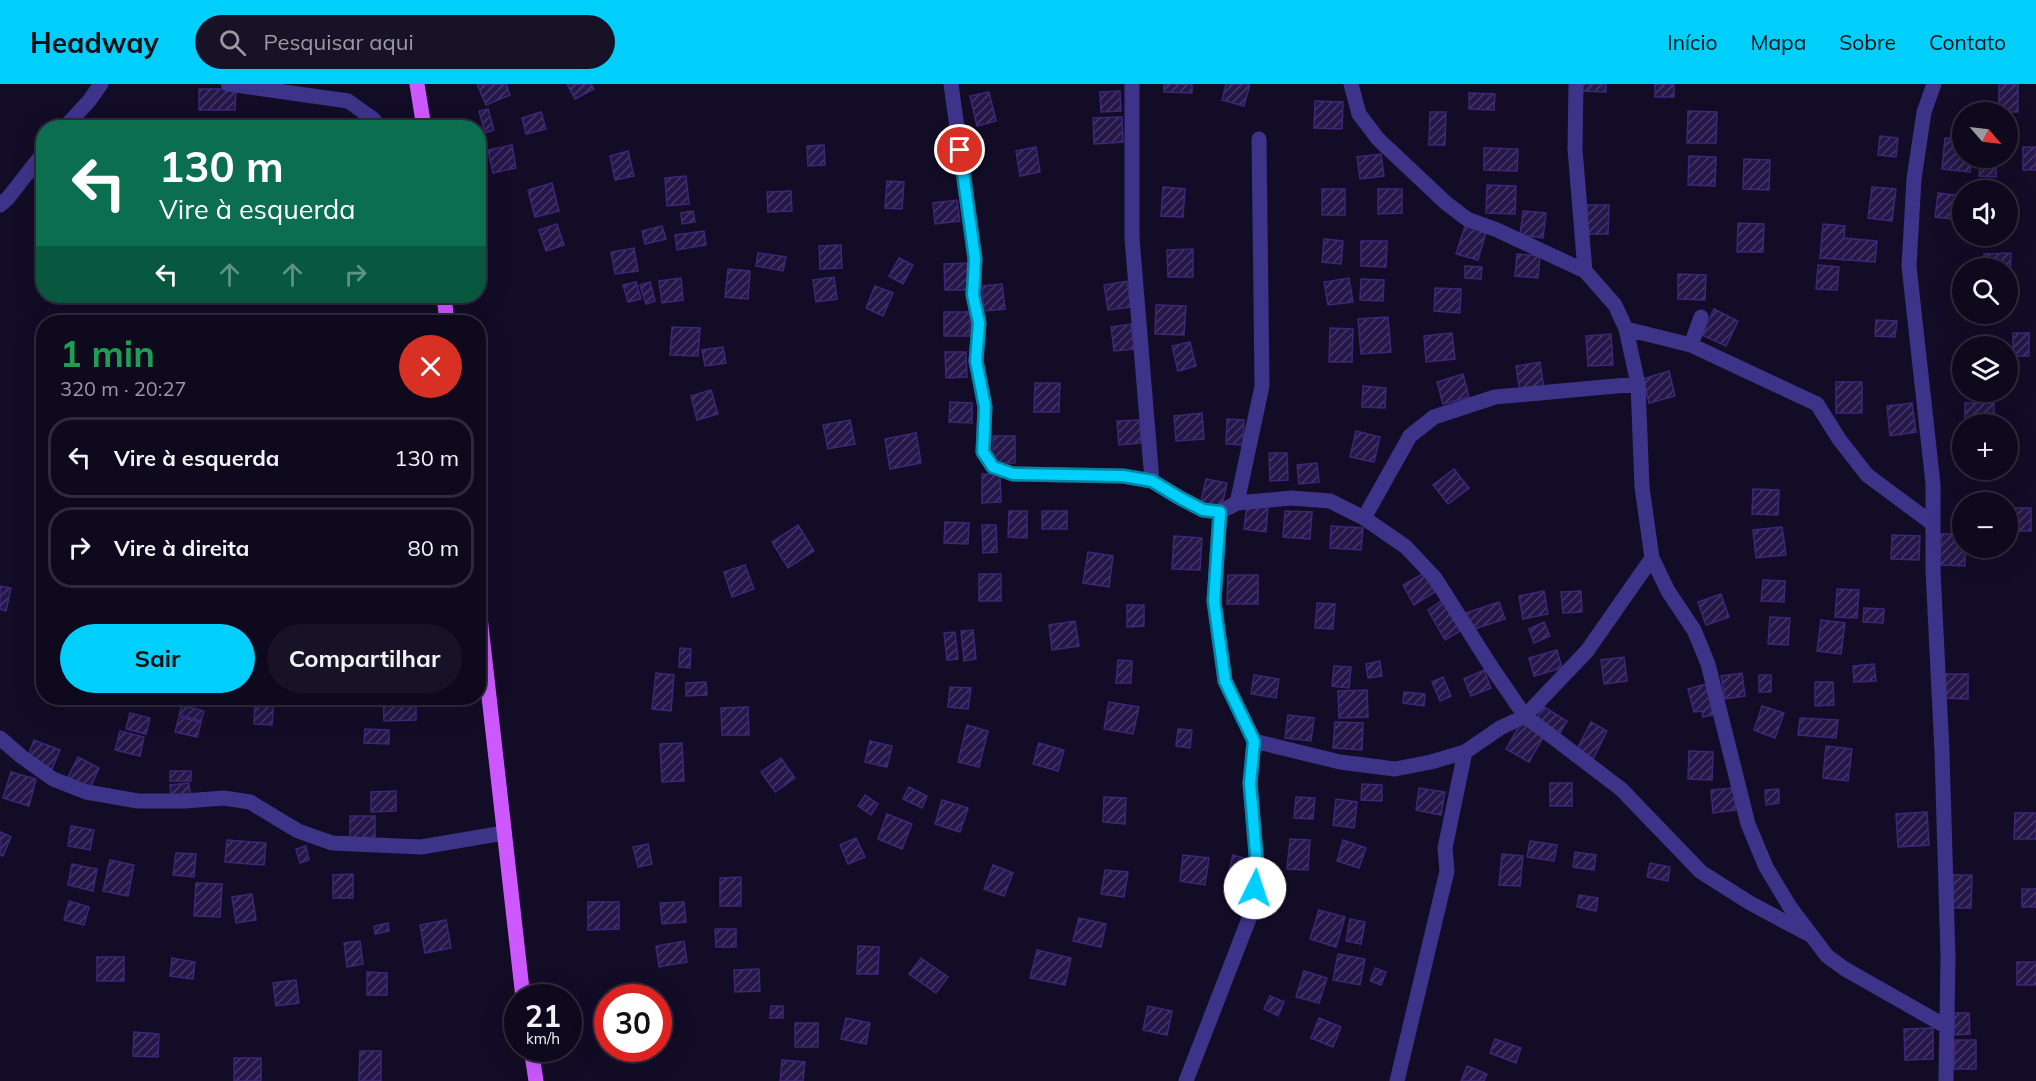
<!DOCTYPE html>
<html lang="pt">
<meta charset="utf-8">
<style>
:root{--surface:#0e091c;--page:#171225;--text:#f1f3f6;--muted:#9b9aa3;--line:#2e2a3b;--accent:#00cffc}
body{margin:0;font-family:Mulish,sans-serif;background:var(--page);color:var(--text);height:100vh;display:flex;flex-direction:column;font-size:22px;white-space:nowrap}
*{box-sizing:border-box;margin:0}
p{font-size:20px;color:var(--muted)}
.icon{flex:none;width:33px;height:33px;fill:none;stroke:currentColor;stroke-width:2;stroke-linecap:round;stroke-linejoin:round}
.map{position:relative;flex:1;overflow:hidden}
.panel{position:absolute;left:36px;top:231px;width:450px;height:390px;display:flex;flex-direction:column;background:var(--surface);border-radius:24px;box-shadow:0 6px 24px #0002,0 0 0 2px var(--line)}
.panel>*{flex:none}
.top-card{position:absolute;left:36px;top:36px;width:450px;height:183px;border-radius:24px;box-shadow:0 6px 24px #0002,0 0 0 2px var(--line);background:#0b6e4f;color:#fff;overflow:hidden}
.needle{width:39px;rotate:118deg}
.fabs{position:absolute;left:1952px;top:18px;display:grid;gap:12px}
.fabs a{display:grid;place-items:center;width:66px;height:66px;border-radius:50%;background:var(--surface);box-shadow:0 6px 24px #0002,0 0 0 2px var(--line);font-size:30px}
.speed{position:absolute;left:504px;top:900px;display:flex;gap:12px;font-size:30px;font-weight:700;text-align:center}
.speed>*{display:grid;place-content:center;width:78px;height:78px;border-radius:50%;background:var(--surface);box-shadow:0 6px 24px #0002,0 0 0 2px var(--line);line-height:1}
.speed small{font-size:15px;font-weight:400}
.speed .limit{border:9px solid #d22;background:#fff;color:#111}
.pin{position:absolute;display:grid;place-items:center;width:51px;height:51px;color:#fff;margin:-26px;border:3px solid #fff;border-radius:50%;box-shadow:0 2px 6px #0007}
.me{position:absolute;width:66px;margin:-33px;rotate:4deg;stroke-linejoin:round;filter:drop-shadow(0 0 4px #0008)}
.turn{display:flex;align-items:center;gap:21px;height:126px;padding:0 24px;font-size:27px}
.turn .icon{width:78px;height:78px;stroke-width:2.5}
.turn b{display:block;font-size:42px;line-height:51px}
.lanes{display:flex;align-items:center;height:57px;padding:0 24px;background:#0003;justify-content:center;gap:30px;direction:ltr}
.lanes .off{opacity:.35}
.round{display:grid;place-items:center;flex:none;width:63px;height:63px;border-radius:32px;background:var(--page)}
.overview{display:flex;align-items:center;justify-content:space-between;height:102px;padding:0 24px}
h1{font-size:36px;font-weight:700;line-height:45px;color:#1e9e55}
.button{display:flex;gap:12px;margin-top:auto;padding:12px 24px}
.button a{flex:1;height:69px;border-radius:36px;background:var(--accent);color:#111;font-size:24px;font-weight:700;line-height:69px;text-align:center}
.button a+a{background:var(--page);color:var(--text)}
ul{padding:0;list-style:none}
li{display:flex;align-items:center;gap:18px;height:81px;margin:0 12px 9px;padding:0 12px;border:3px solid var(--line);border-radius:24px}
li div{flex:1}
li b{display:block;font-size:22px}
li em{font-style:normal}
header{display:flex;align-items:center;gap:36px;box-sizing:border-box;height:84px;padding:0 30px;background:var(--accent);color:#111}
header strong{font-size:28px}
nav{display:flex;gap:33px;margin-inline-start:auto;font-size:21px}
.search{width:420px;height:54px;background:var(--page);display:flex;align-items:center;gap:15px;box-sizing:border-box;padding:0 21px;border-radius:33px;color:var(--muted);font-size:22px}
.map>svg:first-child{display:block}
.building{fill:url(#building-hatch);stroke:#3d2677;stroke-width:1.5}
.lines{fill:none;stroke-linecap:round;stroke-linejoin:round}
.street{stroke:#3d3389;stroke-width:15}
.primary{stroke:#ce58ff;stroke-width:15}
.route-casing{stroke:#0087a4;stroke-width:15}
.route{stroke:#00cffc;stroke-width:10}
</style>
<header>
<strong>Headway</strong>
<div class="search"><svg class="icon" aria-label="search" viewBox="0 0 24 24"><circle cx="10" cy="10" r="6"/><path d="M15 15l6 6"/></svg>Pesquisar aqui</div>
<nav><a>Início</a><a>Mapa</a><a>Sobre</a><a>Contato</a></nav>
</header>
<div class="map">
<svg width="2036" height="997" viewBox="0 0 2036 997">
<defs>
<pattern id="building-hatch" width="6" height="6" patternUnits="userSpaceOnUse" patternTransform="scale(1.5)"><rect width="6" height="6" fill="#251749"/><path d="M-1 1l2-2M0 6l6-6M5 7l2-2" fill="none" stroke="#443864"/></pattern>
</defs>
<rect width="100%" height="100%" fill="#130c26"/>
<path class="building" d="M477,0H506L510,11L486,21Z
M567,0H591L594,5L575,15Z
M1164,0H1192V9L1164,8Z
M1226,0H1250L1244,22L1222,16Z
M1580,0H1606V8L1580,7Z
M1655,0H1674V13H1655Z
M1999,0H2018V28H1999Z
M199,5H236L235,26H199Z
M1120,7L1121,27L1101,28L1100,8Z
M989,8L996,37L977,42L970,12Z
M1469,9L1495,10L1494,26L1469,25Z
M1315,17L1343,18L1342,45L1314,44Z
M488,25L494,46L485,49L479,27Z
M1688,27L1717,28L1716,59H1687Z
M541,28L546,45L526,50L522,34Z
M1430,28H1446L1445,61H1429Z
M1122,33L1123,58L1094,60L1093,34Z
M1880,52L1898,54L1896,73L1878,71Z
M1945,54L1962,55V74H1972L1970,88L1942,85Z
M512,61L516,84L493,89L488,66Z
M824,61L825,81L808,82L807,62Z
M1036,63L1040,88L1020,92L1016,67Z
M2023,63H2036V86H2023Z
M1484,64L1518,65L1517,87L1484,86Z
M628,67L634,92L615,96L610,72Z
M1381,70L1384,92L1360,95L1357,73Z
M1689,72L1716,73L1715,102L1688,101Z
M1744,75L1770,76L1769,106L1743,105Z
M1980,82L1996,83V93L1979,92Z
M686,92L689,120L667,122L665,94Z
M887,97L904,98L902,125L885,124Z
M552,99L559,127L535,133L528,106Z
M1487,101L1516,102L1515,130L1486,129Z
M1163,103L1185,105L1183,133L1161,132Z
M1872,103L1896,105L1892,137L1868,134Z
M1322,105H1345V131H1322Z
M1378,105H1402V129L1378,130Z
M791,107L792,127L768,128L767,108Z
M1938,109L1962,112V136L1935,133Z
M957,116L960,137L935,140L933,119Z
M1587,121H1609L1608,150H1586Z
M693,127L695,138L682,140L681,129Z
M1523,127L1546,129L1543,154L1520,151Z
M1738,139L1764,140L1763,168H1737Z
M557,140L564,161L546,167L539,146Z
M1823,140L1845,142L1844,154L1877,157L1875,178L1820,174Z
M662,142L666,155L645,160L642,147Z
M1465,142L1486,148L1478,176L1456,170Z
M704,147L706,161L677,166L675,151Z
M1324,155L1343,157L1341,180L1322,178Z
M1361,157H1387L1386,183L1361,182Z
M841,161L842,184L820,185L819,162Z
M634,164L638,187L615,190L611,168Z
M1193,165V193H1168L1167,166Z
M758,169L786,173L783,187L756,182Z
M2011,169L2010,194H2007V184H1984V170Z
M1517,170L1540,172L1538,194L1515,192Z
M899,174L913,181L903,200L889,192Z
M967,179L968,206H945L944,180Z
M1818,181L1839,183L1837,206L1816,205Z
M1465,182L1482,183L1481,195L1465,194Z
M728,185L750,187L748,215L725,213Z
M1678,190L1706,191L1705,216L1678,215Z
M834,193L837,215L816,218L813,196Z
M681,194L683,216L662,219L659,197Z
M1349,194L1353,218L1328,221L1324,198Z
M1361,195L1384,196L1383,217L1360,216Z
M1127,197L1131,223L1108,226L1104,201Z
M636,198L641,215L628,218L623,201Z
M650,198L655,217L646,220L640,201Z
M1002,200L1005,225L984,227L982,202Z
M875,202L893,209L883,232L866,224Z
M1435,204L1461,205L1460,229L1434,227Z
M75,212H120V217H75Z
M1156,221L1186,222L1184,251L1155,250Z
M1714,225L1738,237L1726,262L1702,251Z
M944,228H970V252H944Z
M1388,233L1391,268L1361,270L1358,235Z
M190,234L192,238H176Z
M1876,236L1897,237L1895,253L1875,252Z
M1131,240L1134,265L1114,267L1111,243Z
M672,243L700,244L698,272L670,271Z
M1330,244L1353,245L1352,278H1329Z
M1452,249L1455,275L1426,278L1424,252Z
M2013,249H2029V272H2013Z
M1611,250L1613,281L1588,282L1586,252Z
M1190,258L1196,282L1178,287L1172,262Z
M723,263L726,279L705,282L702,266Z
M945,268H966L967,293L946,294Z
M1956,273H1962V295H1956Z
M1540,278L1544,305L1520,308L1516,282Z
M1669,287L1675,312L1649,319L1643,295Z
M1463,290L1469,313L1443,320L1437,298Z
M1836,298H1862V329H1836Z
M1035,299H1060L1059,328H1034Z
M1363,302L1386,304L1385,324L1362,323Z
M711,306L718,330L697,336L691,312Z
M950,318L972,319V339L949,338Z
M1912,319L1916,348L1890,352L1887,322Z
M1965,319H1994V340H1965Z
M1202,329L1204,355L1176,357L1174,332Z
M1227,335L1244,336L1243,361L1226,360Z
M850,336L855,360L828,365L823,341Z
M1140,336L1141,359L1119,361L1117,337Z
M1356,347L1380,353L1374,378L1350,373Z
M916,349L921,379L890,385L885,355Z
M993,352H1015V379H993Z
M1269,369H1287L1288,396L1270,397Z
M1317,379L1319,398L1299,400L1297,381Z
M1454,385L1469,404L1448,420L1433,401Z
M982,390H1000L1001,418L982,419Z
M1206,395L1227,399L1221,426L1200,421Z
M1753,405L1779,406L1778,431L1752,430Z
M1247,421L1268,423L1266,448L1244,445Z
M2007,424H2031V447H2007Z
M1009,427H1027V454L1008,453Z
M1042,427H1067V445H1042Z
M1285,427L1312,428L1310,455L1283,453Z
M945,438L969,439L968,460L944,459Z
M798,441L814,467L788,484L772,458Z
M982,441H996L997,468L983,469Z
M1331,442L1363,444L1361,466L1330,464Z
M1782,443L1786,471L1756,474L1753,446Z
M1941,450H1962V464H1965V482L1940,481Z
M1892,451L1920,452L1919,476L1891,475Z
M1174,452L1202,454L1200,486L1172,485Z
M1088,468L1113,472L1109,503L1083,499Z
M745,481L754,505L732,513L724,488Z
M1424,489L1435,508L1414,521L1403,501Z
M979,490H1001V517H979Z
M1228,491H1258V520H1227Z
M1763,496L1785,497L1784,518L1761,517Z
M0,502L11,504L6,527L0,525Z
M1837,505L1859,506L1857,534L1835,533Z
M1544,507L1548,530L1523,535L1519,512Z
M1581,507L1582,528L1563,529L1561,508Z
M1721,510L1729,533L1706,541L1698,518Z
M1444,515L1462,546L1445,556L1428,526Z
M1499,518L1505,535L1471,546L1466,529Z
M1317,519L1335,520L1333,545L1315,544Z
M1127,521H1144V542L1127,543Z
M1864,524L1884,525L1883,539L1863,538Z
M1770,533L1790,534L1788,561L1768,560Z
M1821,536L1845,539L1841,570L1817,567Z
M1075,537L1079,562L1052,566L1049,541Z
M1544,538L1550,552L1534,559L1529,545Z
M973,546L976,575L964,577L961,547Z
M955,548L958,575L947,576L944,549Z
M680,564L691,565L690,584L679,583Z
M1557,566L1562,584L1534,592L1529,574Z
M1624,573L1627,597L1604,600L1601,576Z
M1118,576L1132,577L1131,599H1116Z
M1380,577L1382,592L1368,594L1366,580Z
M1874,580L1876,597L1854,598L1853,582Z
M1334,582L1351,583L1349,604L1332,602Z
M1484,586L1491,604L1471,612L1464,595Z
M656,589L674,591L671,627L652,625Z
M1742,589L1745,612L1725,615L1721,592Z
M1943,590H1968V615L1943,614Z
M1254,591L1279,595L1276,614L1251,610Z
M1759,591H1771V608H1759Z
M1443,593L1451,612L1440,617L1432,598Z
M706,598L707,611L686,612V599Z
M1815,598H1833L1834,621L1815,622Z
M1706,600L1713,631L1703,633L1702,627L1694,628L1688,605Z
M950,603L971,604L968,625L948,623Z
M1367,606L1368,633L1339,634L1338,607Z
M1404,608L1425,610L1424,622L1403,619Z
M284,614H305V619L284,618Z
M383,614H416V636L384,637Z
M255,615L274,616L272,641L254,640Z
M1109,618L1139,623L1133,650L1104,645Z
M182,621L204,627L201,637L179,631Z
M1762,622L1784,629L1775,654L1754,646Z
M748,623L749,651H722L721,624Z
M1544,623L1567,637L1560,649L1536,635Z
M130,629L150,634L146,650L126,645Z
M1288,631L1314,634L1311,657L1285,654Z
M179,633L201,638L197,653L175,648Z
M1800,634L1838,636L1836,654L1798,651Z
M1335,638L1363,639L1362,666L1333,664Z
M1591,638L1607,647L1593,675L1576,667Z
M1521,639L1544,652L1529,678L1506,665Z
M967,641L988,647L979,683L958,678Z
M365,645L389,646V660L364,659Z
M1178,645L1192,646L1190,664L1176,662Z
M120,647L144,653L140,672L115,666Z
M34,656L60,666L52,685L27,675Z
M870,657L892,662L887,683L865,678Z
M682,659L684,697L662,698L660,660Z
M1039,659L1064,666L1058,687L1033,680Z
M1826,662L1852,665L1848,697L1823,694Z
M1689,667L1713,668L1712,696L1688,695Z
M78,673L99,684L89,706L67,695Z
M781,674L795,694L775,708L761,688Z
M170,687H191V697H170Z
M11,688L36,695L29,722L3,714Z
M189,699L190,712L171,714L170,701Z
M1550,699H1572V722H1550Z
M1362,700L1382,701V717L1361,716Z
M909,703L927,712L922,724L903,715Z
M1419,704L1445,708L1441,731L1416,726Z
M1733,704L1736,726L1713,729L1711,706Z
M1779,705V719L1766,721L1765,706Z
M396,707V727L371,728V708Z
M865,711L878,720L871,731L858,722Z
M1104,713L1126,714L1125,740L1103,738Z
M1296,713L1315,714L1313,735L1294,734Z
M1336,715L1357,718L1354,744L1333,741Z
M942,716L968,724L960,748L935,740Z
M1927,728L1929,761L1898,763L1896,730Z
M2015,729H2036V755H2014Z
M887,730L912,740L902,765L878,755Z
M350,732H375V754H350Z
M71,742L94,746L90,766L68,762Z
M0,748L11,753L3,772L0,771Z
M856,754L865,773L848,780L840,761Z
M1290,755L1310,756L1308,786L1287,785Z
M227,756L266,759L264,781L225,778Z
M1343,756L1366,764L1359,784L1337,777Z
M1530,757L1557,761L1554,777L1527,773Z
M648,760L652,780L638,783L633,763Z
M306,762L309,776L300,779L296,765Z
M1575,768L1596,771L1594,786L1573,783Z
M176,769L196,770L194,793L173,791Z
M1502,770L1523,772L1520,802L1499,801Z
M1183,771L1209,774L1205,801L1180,797Z
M1233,771L1255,777L1248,803L1226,798Z
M110,776L134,781L128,812L103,807Z
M1650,779L1670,783L1668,797L1647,793Z
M72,780L97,785L93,807L68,801Z
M993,781L1013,789L1004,812L984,805Z
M1105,786L1128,788L1124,813L1101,810Z
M353,790V814H333V791Z
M1953,791H1972L1971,824H1953Z
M741,793V822H720V794Z
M196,799L222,800L220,833L194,832Z
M2022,805H2036V823H2022Z
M252,810L256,836L236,839L232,813Z
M1579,811L1598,814L1596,827L1577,823Z
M69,817L89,823L84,841L64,836Z
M588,818H619V845L588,846Z
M684,818L686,838L662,840L660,819Z
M1319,826L1345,833L1336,863L1310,855Z
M1079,834L1106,840L1101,863L1073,857Z
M1350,835L1365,838L1361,860L1346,857Z
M446,836L451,864L425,869L420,841Z
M388,839L389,847L375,850L374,842Z
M715,845H736V863H716Z
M360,857L363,880L347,883L344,859Z
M684,857L687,878L659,883L656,862Z
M858,862L879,863L878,890H857Z
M1037,866L1071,874L1065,901L1030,894Z
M1338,870L1365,875L1360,901L1333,896Z
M97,873H124V897H97Z
M172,874L195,878L193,895L170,892Z
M921,874L948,893L936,909L909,890Z
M2017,878H2036V901H2017Z
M1375,884L1386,888L1381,901L1370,897Z
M759,885L760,907L735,908L734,886Z
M1304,887L1327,894L1319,919L1296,913Z
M367,888L387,889V911H367Z
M296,896L299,919L276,922L273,899Z
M1270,912L1284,918L1278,932L1264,925Z
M771,922H783V934H770Z
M1148,922L1172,927L1167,951L1143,946Z
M1954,929H1969L1970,950L1954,951Z
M846,934L870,939L866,960L841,955Z
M1319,934L1341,943L1333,963L1311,954Z
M795,939H818V963H795Z
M1933,944V975L1905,976L1904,945Z
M134,948L159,950L158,973L133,972Z
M1495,955L1521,964L1516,979L1490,969Z
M1955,956H1976V985H1954Z
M360,967H381V997H359Z
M234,974H261V997H234Z
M782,976L805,978L803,997H780Z
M1467,982L1487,990L1484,997H1461Z"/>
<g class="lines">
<path class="street" d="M228,0L348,17L372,34L381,44
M951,0L975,175L973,211L979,239L976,277L985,323L983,368L993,383L1013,390L1123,392L1152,397L1180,414L1203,426L1220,428L1237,419L1291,414L1330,417L1364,434L1406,463L1435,494L1492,584L1525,632L1621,705L1701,788L1750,819L1810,851
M1132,0V154L1152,397
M1351,0L1359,30L1378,55L1446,119L1467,135L1497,146L1585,187
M1576,0L1575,65L1585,187L1615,221L1626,245L1638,300L1642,403L1652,474L1668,507L1694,546L1708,580L1748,740L1766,783L1790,823L1827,872L1845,885L1947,943
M1934,0L1924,28L1914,95L1909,182L1933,400V487L1942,668L1948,873L1946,997
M64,44L89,17L101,0
M0,121L8,114L44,68
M1626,245L1691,261L1817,320L1839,355L1867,391L1933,440
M1691,261L1701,233
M1237,419L1262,302L1259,55
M1364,434L1410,352L1434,333L1495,313L1638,300
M0,654L22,673L53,695L86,708L138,717H185L224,714L250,718L298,747L332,759L421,763L504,749
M1254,657L1340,678L1395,685L1431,678L1465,668L1500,644L1525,632L1587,567L1652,474
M1186,997L1252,827L1257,782L1250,699L1254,657L1225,597L1214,517L1220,428
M1397,997L1447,787L1445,764L1465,668"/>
<path class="primary" d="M417,0L424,44
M444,212L447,238
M478,515L523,914
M531,964L536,997"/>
</g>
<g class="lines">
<defs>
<path id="route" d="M960,66L975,175L973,211L979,239L976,277L985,323L983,368L993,383L1013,390L1123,392L1152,397L1180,414L1203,426L1220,428L1214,517L1225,597L1254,657L1250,699L1257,782L1255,804"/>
</defs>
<use href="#route" class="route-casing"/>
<use href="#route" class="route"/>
</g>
</svg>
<div class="fabs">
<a><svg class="needle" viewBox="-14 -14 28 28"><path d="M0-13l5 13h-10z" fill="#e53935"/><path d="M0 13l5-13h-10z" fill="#9b9aa3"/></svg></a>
<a><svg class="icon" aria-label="sound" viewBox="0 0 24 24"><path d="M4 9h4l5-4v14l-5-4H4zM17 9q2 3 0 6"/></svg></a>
<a><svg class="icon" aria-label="search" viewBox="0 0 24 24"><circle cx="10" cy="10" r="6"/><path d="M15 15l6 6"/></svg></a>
<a><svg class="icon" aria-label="layers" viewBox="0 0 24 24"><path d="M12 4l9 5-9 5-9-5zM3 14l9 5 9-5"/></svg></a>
<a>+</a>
<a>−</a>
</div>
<div class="speed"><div>21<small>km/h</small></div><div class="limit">30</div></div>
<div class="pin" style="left:960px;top:66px;background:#d93025"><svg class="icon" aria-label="arrive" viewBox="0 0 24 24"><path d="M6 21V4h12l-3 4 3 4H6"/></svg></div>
<svg class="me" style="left:1255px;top:804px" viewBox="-20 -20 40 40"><circle r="19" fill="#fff"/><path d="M0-13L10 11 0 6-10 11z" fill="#00cffc"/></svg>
<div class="top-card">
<div class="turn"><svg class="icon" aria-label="left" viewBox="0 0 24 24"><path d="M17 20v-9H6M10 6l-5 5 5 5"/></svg><div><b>130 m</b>Vire à esquerda</div></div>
<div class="lanes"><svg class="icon" aria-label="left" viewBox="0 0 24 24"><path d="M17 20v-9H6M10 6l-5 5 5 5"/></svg><svg class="icon off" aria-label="ahead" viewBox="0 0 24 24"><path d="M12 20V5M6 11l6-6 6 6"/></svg><svg class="icon off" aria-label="ahead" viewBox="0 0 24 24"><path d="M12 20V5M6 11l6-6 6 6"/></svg><svg class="icon off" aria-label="right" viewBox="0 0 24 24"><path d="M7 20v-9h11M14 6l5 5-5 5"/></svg></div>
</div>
<section class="panel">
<div class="overview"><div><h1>1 min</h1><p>320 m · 20:27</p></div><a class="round" style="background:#d93025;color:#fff"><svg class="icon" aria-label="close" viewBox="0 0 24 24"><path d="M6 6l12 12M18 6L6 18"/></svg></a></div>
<ul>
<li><svg class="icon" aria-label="left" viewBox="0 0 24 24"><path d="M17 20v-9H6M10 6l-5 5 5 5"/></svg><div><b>Vire à esquerda</b></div><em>130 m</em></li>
<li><svg class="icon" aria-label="right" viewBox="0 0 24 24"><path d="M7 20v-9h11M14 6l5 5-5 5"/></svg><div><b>Vire à direita</b></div><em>80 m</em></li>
</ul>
<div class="button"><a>Sair</a><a>Compartilhar</a></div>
</section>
</div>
